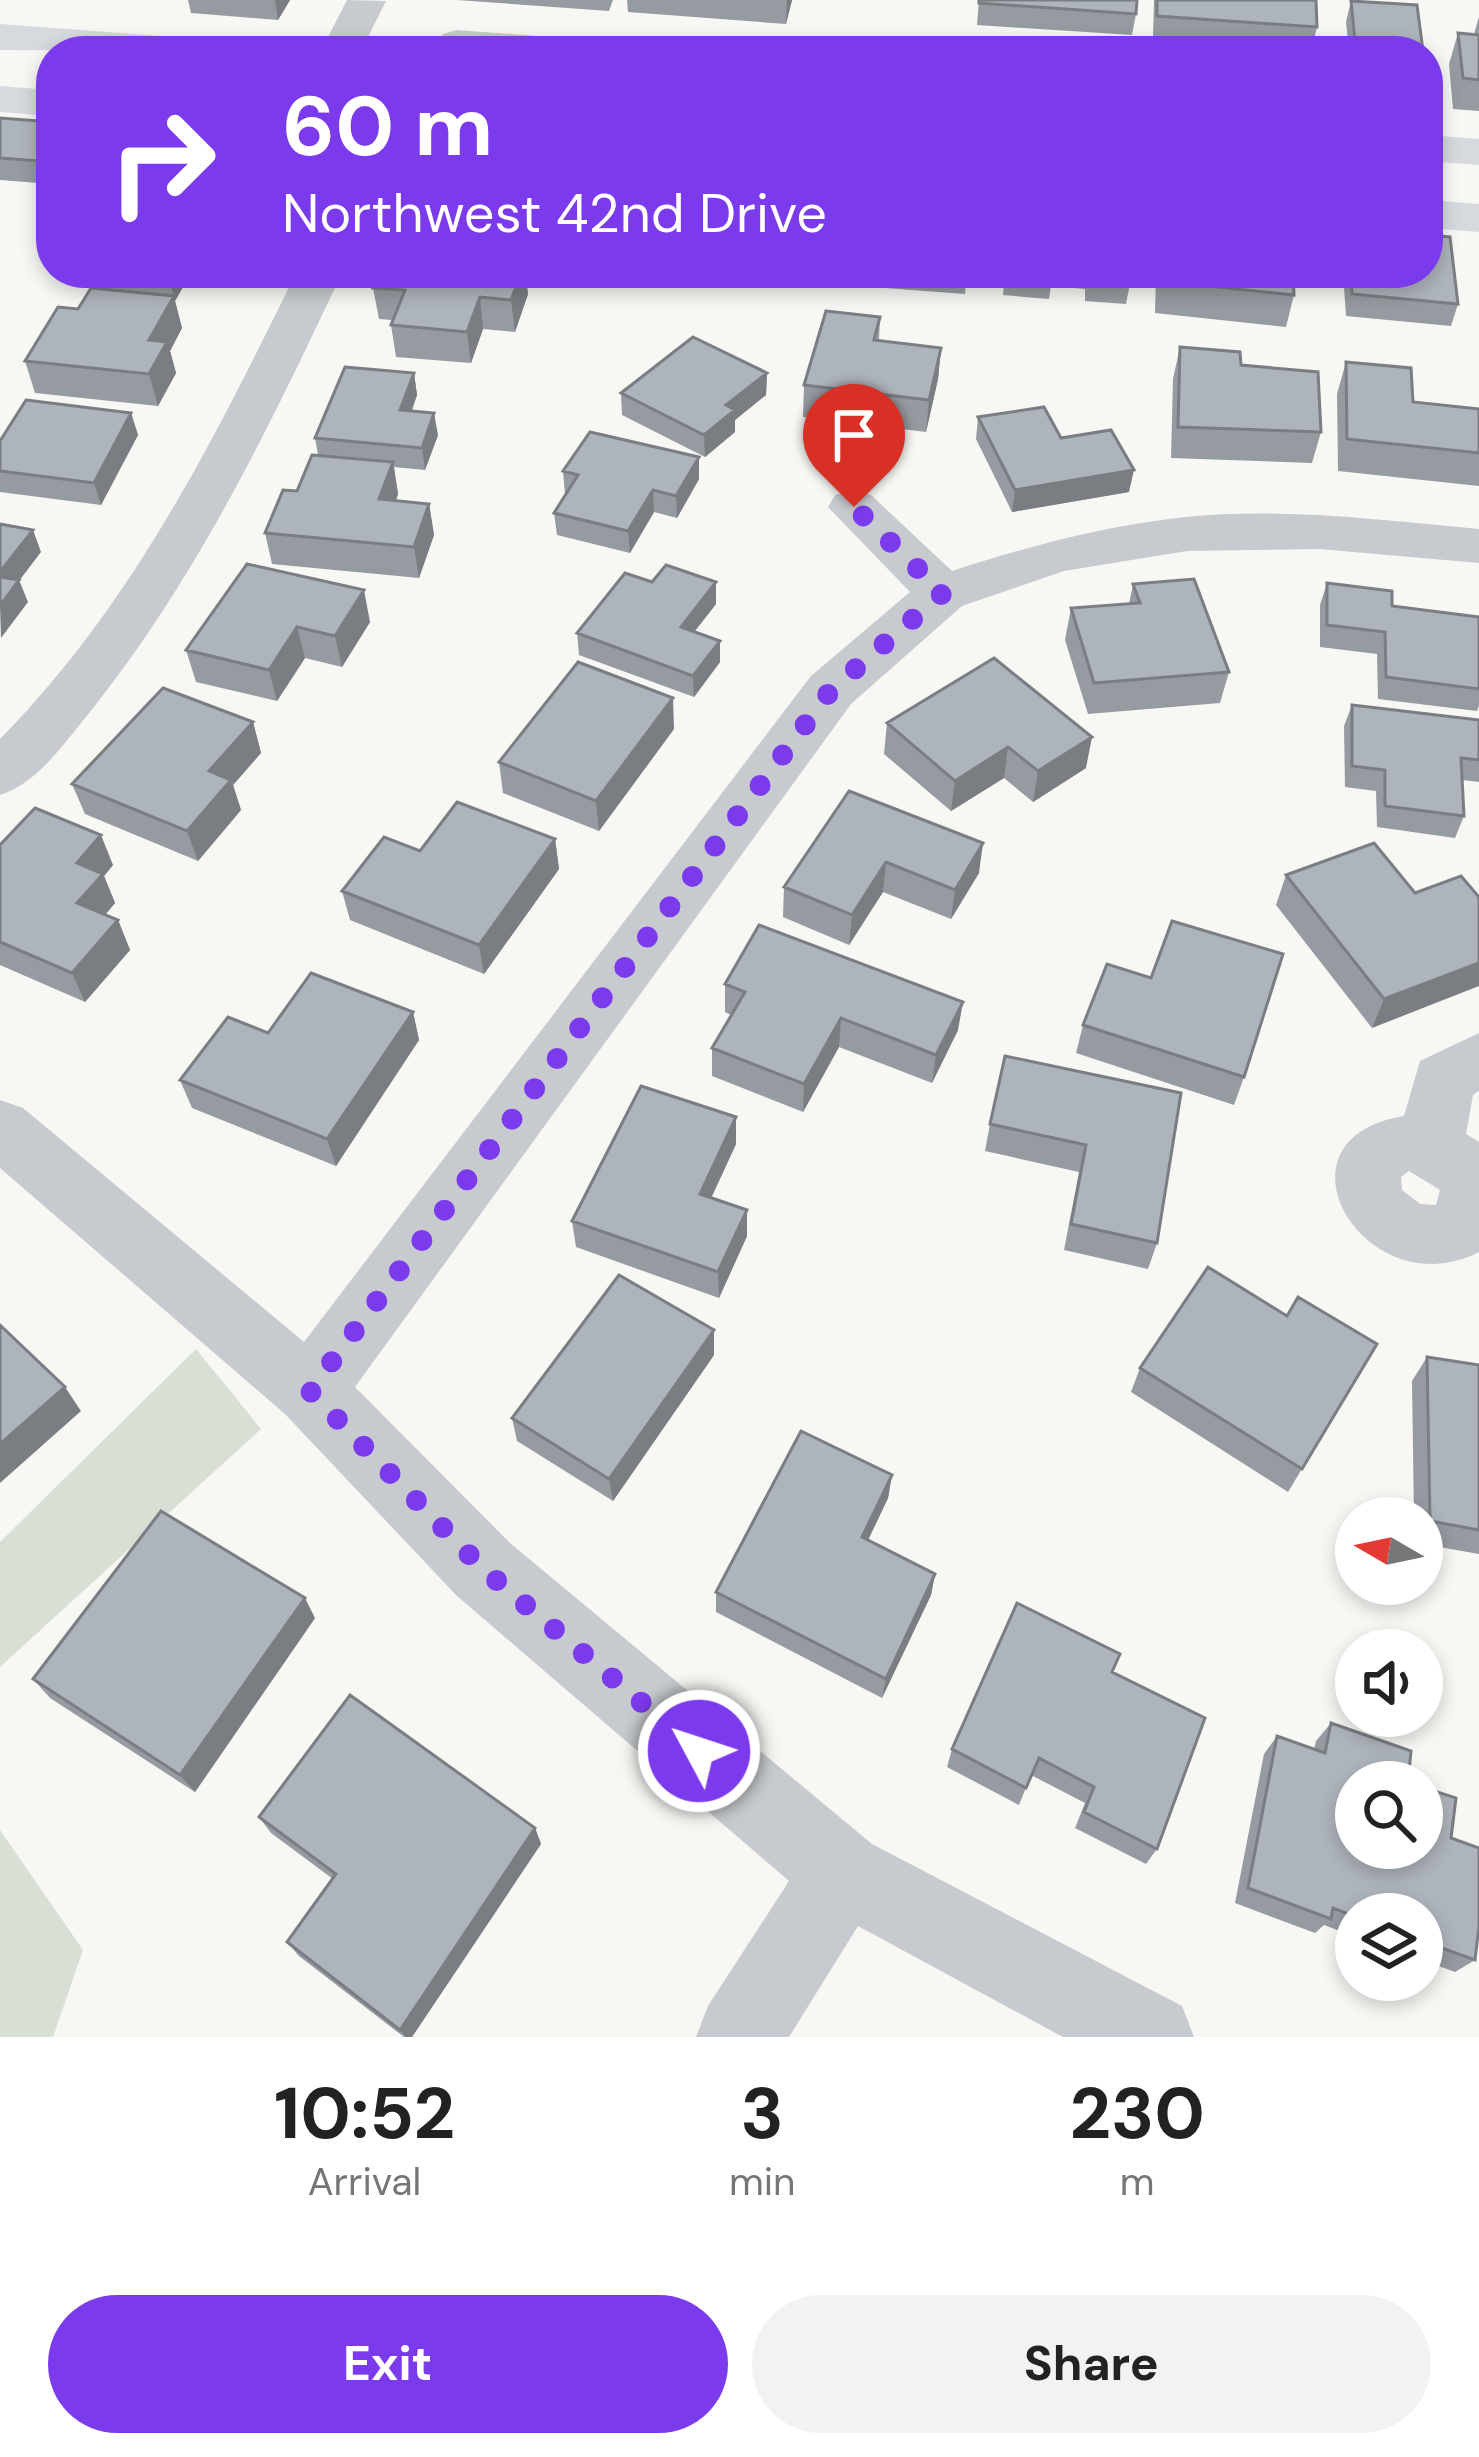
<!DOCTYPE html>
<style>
:root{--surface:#fff;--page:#f2f2f2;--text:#222;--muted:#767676;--accent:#7c3aed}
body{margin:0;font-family:"DM Sans",sans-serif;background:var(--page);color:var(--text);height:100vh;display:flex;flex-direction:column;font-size:45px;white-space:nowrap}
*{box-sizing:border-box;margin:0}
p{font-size:39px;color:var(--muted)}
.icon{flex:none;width:66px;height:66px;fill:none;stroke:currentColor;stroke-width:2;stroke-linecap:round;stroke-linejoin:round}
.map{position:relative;height:2037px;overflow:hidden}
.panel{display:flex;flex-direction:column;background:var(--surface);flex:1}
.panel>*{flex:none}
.guide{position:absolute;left:36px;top:36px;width:1407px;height:252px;border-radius:48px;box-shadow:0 6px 18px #0003;background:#7c3aed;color:#fff;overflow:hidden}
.needle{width:78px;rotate:279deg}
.buttons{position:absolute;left:1335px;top:1497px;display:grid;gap:24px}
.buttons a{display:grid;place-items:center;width:108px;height:108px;border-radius:50%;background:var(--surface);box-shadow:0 6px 18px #0003;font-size:60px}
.pin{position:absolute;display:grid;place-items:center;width:102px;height:102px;color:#fff;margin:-123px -51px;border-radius:50% 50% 50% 0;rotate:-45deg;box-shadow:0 0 12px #0007}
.pin .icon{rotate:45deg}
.me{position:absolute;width:132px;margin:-66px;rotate:310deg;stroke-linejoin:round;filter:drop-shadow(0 0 9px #0008)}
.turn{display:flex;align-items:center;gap:42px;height:252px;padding:0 48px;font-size:54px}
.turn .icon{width:156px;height:156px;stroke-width:2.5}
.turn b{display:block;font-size:84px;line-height:102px}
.eta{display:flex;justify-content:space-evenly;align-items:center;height:204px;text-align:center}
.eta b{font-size:72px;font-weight:700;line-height:84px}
.primary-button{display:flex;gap:24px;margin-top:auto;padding:24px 48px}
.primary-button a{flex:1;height:138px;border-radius:72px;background:var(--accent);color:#fff;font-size:48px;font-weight:700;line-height:138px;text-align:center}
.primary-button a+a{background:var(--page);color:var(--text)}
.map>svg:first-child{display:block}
.green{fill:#d8dfd5}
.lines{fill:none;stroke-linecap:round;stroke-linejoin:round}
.minor{fill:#c7cace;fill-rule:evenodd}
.major{fill:#d6dadf;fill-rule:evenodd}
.wall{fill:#969ba1}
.shaded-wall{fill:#7a7e83}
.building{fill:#aeb4bb;stroke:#7a7e83;stroke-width:3}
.route{stroke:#7c3aed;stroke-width:21;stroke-dasharray:0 37.8}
</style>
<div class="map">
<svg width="1479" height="2037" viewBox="0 0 1479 2037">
<rect width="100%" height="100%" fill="#f7f7f4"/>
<path class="green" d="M196,1349L261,1429L0,1667V1542Z
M0,1830L83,1950L53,2037H0Z"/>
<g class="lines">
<path class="minor" d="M347,0L386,1L361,51H321Z
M457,30L578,39L592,42L598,51L443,50L437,42L443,34Z
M296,273H342C269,428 195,582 86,717C63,745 36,784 0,795V739C132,605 214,440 296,273Z
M853,490L871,495L952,571C1029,546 1104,526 1185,517C1282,507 1382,520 1479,529V563L1319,549L1187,551L1064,571L962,606L851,704L355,1387L510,1543L872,1844L1182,2006L1194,2037H1063L858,1926L789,2037H696L708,2006L789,1881L456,1595L285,1414L0,1168V1100L23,1108L304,1342L811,676L910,592L828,507L835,495Z
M1479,1033V1091L1473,1095L1466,1134L1479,1142V1252C1366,1310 1262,1139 1404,1116L1420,1061ZM1409,1171L1440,1190L1436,1205L1420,1204L1402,1190L1401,1177Z"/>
<path class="major" d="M0,24L189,38L204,42L210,51L0,50Z
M0,86L51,90V116L0,112Z
M1428,135L1479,139V165L1428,161Z
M1428,200L1479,204V232L1428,228Z"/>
</g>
<path class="wall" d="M188,0H290L278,20L191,13Z
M457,0H613L609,11Z
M627,0H792L786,24L628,12Z
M979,0L1136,14L1132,35L977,25Z
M1154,0H1316L1317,27L1312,48L1153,37Z
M1351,1L1423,51H1349L1346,22Z
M1479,17V111L1453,109L1449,64L1458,33L1474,34Z
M0,118L51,122V184L0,180Z
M98,273H191L175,301L182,328L170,351L176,373L158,406L35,393L25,361L78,309L103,289Z
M736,273H814L813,279Z
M858,273H967L965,294L858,286Z
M1005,273H1132L1126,304L1085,301V289L1051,286L1049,299L1003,295Z
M1156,273H1293L1294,295L1286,327L1155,313Z
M1343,273H1428L1458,304L1451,326L1346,316Z
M373,288L528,294L515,332L483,329L471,363L396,357L391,325L392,320L379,319Z
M880,317L879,340L941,348L938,379L926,432L803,417L804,385Z
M1180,347L1241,365L1321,432L1312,463L1171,458L1173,379Z
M1346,362L1413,402L1479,409V486L1338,471L1337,394Z
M414,373L417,395L412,411L438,435L425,470L394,467L398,494L396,501L429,504L434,535L419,578L272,564L265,533L297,491L318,455L315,438Z
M767,373L766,395L735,420V432L705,457L622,415L621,393Z
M131,413L138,435L101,505L0,492V441Z
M978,417L1061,438L1129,492L1012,512L976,439Z
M563,471L699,479L677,518L654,512L630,553L557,535L554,513L565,494Z
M247,564L370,622L342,667L305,658L277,701L196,682L186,650Z
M1327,583L1392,606L1479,617V706L1477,711L1378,699L1377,654L1320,647V605Z
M1133,584L1229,672L1220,703L1088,714L1065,640L1071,608L1129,604Z
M716,604L694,632L720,662L694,697L579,655L577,633Z
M994,658L1086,768L1033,802L1004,778L951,811L884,754L887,723Z
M1352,705L1479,720V782L1462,780L1464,816L1455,838L1377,827L1376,791L1345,787L1344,726Z
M253,722L261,753L233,785L241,810L198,861L85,814L72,784Z
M674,729L599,831L503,793L499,762Z
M849,791L979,873L951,919L883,892L849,945L783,917L784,887Z
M555,839L559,869L484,974L350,920L342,891L420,851Z
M0,845L113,865L104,876L115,903L105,915L118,920L130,950L85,1002L0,965Z
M1286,875L1415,893L1461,876L1372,1028L1276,905Z
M1151,978L1244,1077L1234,1105L1076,1053L1083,1025Z
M725,984L958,1030L932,1083L839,1047L803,1112L712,1076V1048L731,1015L725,1012Z
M413,1012L419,1040L336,1166L192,1108L180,1080L268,1033Z
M1181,1093L1157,1243L1148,1269L1064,1250L1079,1172L985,1151L990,1124Z
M736,1144L711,1198L747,1210V1236L719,1298L576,1247L572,1221Z
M1287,1316L1377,1344L1288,1492L1131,1392L1140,1368Z
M714,1355L613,1501L517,1441L512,1418Z
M1427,1357L1479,1365V1554L1422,1544V1518H1414L1412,1381Z
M892,1475L888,1498L868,1540L935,1574L931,1595L882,1698L716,1612V1592Z
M315,1618L195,1792L50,1698L33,1679Z
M1112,1672L1157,1849L1146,1864L1075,1828L1085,1803L1031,1775L1019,1805L947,1767L952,1749Z
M1331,1723L1408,1782L1451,1838L1475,1960L1455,1972L1422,1960V1914H1356V1937L1324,1925L1315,1933L1235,1903L1264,1754L1277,1736L1314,1749L1316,1741Z
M259,1817L535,1828L541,1844L412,2037H404L299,1956L287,1942L333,1879L271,1833Z"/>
<path class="shaded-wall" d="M275,0H290L278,20Z
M787,0H792L786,24Z
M173,273H191L175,301L182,328L170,351L176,373L158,406L149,374V340L174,296L169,279Z
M521,273H526L528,294L515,332L511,300Z
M480,297L483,329L471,363L467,332Z
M941,348L938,379L926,432L929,400Z
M414,373L417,395L403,432L400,410Z
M767,373L766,395L735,420V432L705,457L704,435L726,405Z
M131,413L138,435L101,505L94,483Z
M434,413L438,435L425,470L422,448Z
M699,457V479L677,518L676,496Z
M393,462L398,494L385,531L379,499Z
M1134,470L1129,492L1012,512L1015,490Z
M653,490L654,512L630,553L628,531Z
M429,504L434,535L419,578L414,547Z
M33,530L41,552L6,598L0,584V572Z
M19,580L28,602L1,638L0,606Z
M716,582V604L681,649V627Z
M364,590L370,622L342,667L335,636Z
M297,627L305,658L277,701L269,670Z
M720,641V662L694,697L693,676Z
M673,698L674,729L599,831L596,801Z
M253,722L261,753L233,785L241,810L198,861L187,831L209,771Z
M1092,737L1086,768L1033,802L1038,771Z
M1008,747L1004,778L951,811L955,781Z
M101,835L113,865L104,876L115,903L90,932L77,903V863Z
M555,839L559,869L484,974L479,945Z
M983,843L979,873L951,919L955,890Z
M886,862L883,892L849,945L852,915Z
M118,920L130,950L85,1002L72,973Z
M1479,963V986L1372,1028L1384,999Z
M963,1002L958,1030L932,1083L936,1055Z
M413,1012L419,1040L336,1166L327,1139Z
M841,1018L839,1047L803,1112L804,1084Z
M736,1117V1144L701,1220L700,1194Z
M747,1210V1236L719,1298L718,1272Z
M714,1330V1355L613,1501L609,1479Z
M65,1387L81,1411L0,1483V1444Z
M892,1475L888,1498L859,1559L862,1537Z
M935,1574L931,1595L882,1698L886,1679Z
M305,1598L315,1618L195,1792L180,1775Z
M535,1828L541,1844L412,2037H406L400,2030Z"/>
<path class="building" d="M979,0H1137L1136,14L979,3Z
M1157,0H1316L1317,27L1157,16Z
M1351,1L1417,5L1423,51H1356Z
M1458,33L1479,35V80L1463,78Z
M0,118L51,122V162L0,158Z
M1428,235L1450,237L1458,304L1352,294L1351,273H1428Z
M115,273H173L169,279Z
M380,273H521L511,300L480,297L467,332L391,325L405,290L373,288Z
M1161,273H1293L1294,295L1161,281Z
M91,288L174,296L149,340L167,342L149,374L25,361L58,307L78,309Z
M826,311L880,317L874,340L941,348L929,400L804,385Z
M693,337L767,373L726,405L735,410L704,435L621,393Z
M1180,347L1240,352L1241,365L1318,372L1321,432L1178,427Z
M1346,362L1411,368L1413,402L1479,409V453L1347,439Z
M345,367L414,373L400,410L434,413L422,448L315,438Z
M26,400L131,413L94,483L0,471V441Z
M1044,407L1061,438L1111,430L1134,470L1015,490L978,417Z
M590,432L699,457L676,496L653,490L628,531L554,513L578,475L563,471Z
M312,455L393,462L379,499L429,504L414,547L265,533L283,490L297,491Z
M0,524L33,530L0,572Z
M247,564L364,590L335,636L297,627L269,670L186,650Z
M666,565L716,582L681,627L720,641L693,676L577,633L625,573L652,582Z
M0,577L19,580L0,606Z
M1194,579L1229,672L1094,683L1071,608L1140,603L1133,584Z
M1327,583L1392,591V606L1479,617V689L1386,677L1385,632L1327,625Z
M994,658L1092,737L1038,771L1008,747L955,781L887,723Z
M578,662L673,698L596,801L499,762Z
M163,688L253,722L209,771L231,780L187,831L72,784Z
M1352,705L1479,720V760L1461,758L1464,816L1385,806V770L1352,766Z
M849,791L983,843L955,890L886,862L852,915L784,887Z
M457,802L555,839L479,945L342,891L384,837L420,851Z
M35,808L101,835L77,863L103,874L77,903L118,920L72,973L0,942V845Z
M1374,843L1415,893L1461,876L1479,897V963L1384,999L1286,875Z
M1172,921L1283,954L1244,1077L1083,1025L1107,964L1151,978Z
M759,925L963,1002L936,1055L841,1018L804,1084L712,1048L745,992L725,984Z
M311,973L413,1012L327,1139L180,1080L228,1017L268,1033Z
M1005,1056L1181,1093L1157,1243L1071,1224L1086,1145L990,1124Z
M641,1086L736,1117L700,1194L747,1210L718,1272L572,1221Z
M1208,1267L1287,1316L1298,1297L1377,1344L1302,1469L1140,1368Z
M619,1275L714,1330L609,1479L512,1418Z
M0,1325L65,1387L0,1444Z
M1427,1357L1479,1365V1530L1430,1521Z
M801,1431L892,1475L862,1537L935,1574L886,1679L716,1592Z
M161,1511L305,1598L180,1775L33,1679Z
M1017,1603L1120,1654L1112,1672L1205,1718L1157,1849L1084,1812L1094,1787L1039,1758L1026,1788L952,1749Z
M350,1695L535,1828L400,2030L287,1942L336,1874L259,1817Z
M1331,1723L1411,1751L1408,1782H1356V1848H1422V1787L1456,1798L1451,1838L1479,1848V1926L1475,1960L1422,1941V1914H1356V1917L1333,1908L1331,1919L1248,1888L1277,1736L1325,1753Z"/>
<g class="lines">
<path class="route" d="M699,1751L483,1569L310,1391L831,690L943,593L854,507"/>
</g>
</svg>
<div class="buttons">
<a><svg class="needle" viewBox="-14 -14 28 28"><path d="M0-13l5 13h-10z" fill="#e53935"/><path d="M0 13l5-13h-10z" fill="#767676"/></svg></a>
<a><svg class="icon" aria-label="sound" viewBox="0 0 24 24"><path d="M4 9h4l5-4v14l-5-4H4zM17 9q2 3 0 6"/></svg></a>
<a><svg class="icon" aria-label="search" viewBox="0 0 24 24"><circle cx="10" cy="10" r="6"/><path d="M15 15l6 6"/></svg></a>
<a><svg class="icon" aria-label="layers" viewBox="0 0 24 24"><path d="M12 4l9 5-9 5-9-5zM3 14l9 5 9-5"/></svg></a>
</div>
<div class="pin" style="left:854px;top:507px;background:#d93025"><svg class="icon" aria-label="arrive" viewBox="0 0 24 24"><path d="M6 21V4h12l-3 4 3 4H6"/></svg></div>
<svg class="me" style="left:699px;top:1751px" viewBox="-20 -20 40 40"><circle r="17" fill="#7c3aed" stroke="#fff" stroke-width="3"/><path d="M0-11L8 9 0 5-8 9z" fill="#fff"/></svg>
<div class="guide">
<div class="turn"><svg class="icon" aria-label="right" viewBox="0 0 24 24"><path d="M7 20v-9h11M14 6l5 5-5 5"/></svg><div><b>60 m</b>Northwest 42nd Drive</div></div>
</div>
</div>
<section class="panel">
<div class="eta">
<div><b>10:52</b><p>Arrival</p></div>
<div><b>3</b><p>min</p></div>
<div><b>230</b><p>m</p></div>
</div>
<div class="primary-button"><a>Exit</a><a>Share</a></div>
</section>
